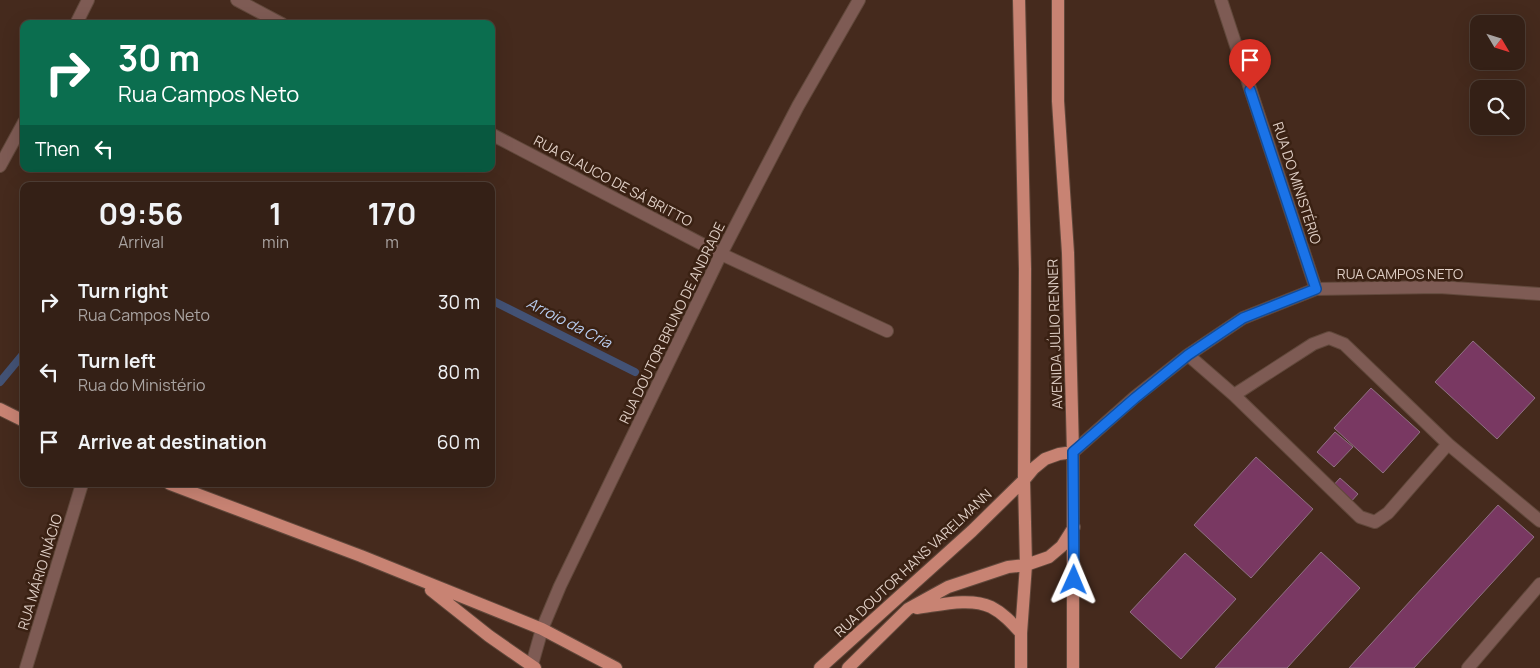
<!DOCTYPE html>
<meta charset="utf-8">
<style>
:root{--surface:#342016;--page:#3f2d23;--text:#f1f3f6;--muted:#a9a3a1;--line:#4e3e35}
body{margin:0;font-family:Manrope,sans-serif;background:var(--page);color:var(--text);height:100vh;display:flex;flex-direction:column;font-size:19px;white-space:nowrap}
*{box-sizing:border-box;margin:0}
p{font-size:16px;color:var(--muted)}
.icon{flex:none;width:28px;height:28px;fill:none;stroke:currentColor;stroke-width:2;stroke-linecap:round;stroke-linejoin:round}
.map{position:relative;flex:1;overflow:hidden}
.panel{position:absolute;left:20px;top:182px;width:475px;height:305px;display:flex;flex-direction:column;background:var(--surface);border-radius:10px;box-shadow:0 5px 20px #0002,0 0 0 1px var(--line)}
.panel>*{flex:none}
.banner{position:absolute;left:20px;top:20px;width:475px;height:152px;border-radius:10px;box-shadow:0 5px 20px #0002,0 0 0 1px var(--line);background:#0b6e4f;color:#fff;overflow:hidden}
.needle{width:32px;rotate:128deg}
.controls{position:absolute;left:1470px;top:15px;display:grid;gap:10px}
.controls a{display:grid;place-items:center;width:55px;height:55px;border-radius:10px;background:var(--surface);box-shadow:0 5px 20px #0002,0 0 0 1px var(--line);font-size:25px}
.pin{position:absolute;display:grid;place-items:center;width:42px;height:42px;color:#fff;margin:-51px -21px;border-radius:50% 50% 50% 0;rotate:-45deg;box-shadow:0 0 5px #0007}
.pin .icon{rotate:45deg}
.me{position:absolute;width:55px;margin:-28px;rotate:1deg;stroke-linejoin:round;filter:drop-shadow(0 0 4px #0008)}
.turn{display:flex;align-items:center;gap:18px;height:105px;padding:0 15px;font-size:22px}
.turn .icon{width:65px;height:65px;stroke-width:2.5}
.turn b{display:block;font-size:35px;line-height:42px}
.then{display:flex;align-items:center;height:48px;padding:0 15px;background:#0003;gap:10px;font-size:19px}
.eta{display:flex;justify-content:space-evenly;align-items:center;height:85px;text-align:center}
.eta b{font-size:30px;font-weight:700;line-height:35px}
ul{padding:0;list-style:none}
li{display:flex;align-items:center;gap:15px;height:70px;padding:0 15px}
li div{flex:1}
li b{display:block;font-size:19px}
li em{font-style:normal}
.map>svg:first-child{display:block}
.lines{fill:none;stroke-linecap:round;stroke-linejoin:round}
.stream{stroke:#435275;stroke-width:8}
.building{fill:#793862;stroke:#8f7183}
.minor-casing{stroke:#61483b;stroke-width:14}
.major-casing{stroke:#61483b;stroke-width:14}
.minor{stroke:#7e5b54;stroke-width:12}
.major{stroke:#c88373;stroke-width:12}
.route-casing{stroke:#114b97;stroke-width:12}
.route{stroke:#1a73e8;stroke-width:9}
.labels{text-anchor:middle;stroke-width:5;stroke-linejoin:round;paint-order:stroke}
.street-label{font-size:14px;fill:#dfcec5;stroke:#3a2113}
.water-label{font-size:15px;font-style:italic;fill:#b9cef1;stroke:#3a2113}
</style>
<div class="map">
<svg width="1540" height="668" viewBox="0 0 1540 668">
<rect width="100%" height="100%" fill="#452a1d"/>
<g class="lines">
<path class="stream" d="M491,300L635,372
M0,382L24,353"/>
</g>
<path class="building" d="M1473,341L1535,398L1497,439L1435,382Z
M1371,388L1420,432L1383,473L1334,428Z
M1335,432L1353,447L1334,467L1317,452Z
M1256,457L1313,509L1251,578L1194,525Z
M1340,478L1358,494L1349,504L1331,488Z
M1498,505L1534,537L1414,668H1349Z
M1321,552L1360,588L1287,668H1215Z
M1185,553L1236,599L1181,659L1130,612Z"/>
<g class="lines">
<defs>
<path id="minor" d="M237,0L282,24
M1221,0L1316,289
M76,24L88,0
M491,134L721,254L887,331
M0,166L24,122
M1188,355L1234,395L1360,517L1375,522L1388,513L1448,444L1344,344L1329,338L1313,344L1234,395
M1448,444L1540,521
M1073,452L1135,397L1188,355L1243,318L1316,289L1439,287L1540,294
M26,668L82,484
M531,668L542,629L560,586L721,254L798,106L859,0
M1468,668L1540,584"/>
<path id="major" d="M1019,0L1025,269L1024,480L1026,565L1021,633V668
M1058,0V101L1068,253L1073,452V668
M0,409L24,421
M170,484L361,556L542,629L616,668
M431,590L489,636L535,668
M917,608C940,605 970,597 991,607C1003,613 1012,623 1021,633
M820,668L972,531L1024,480L1034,468L1045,459L1059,454L1073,452
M848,668L908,609L948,587L1008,567L1026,565L1049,557L1062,546L1074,527"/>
</defs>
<use href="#minor" class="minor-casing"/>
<use href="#major" class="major-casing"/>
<use href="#minor" class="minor"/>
<use href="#major" class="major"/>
</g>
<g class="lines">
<defs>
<path id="route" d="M1074,580L1073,452L1135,398L1188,355L1243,318L1316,289L1250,90"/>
</defs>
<use href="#route" class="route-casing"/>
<use href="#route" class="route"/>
</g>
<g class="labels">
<g class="street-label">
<text transform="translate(613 181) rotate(28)" y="5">RUA GLAUCO DE SÁ BRITTO</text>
<text transform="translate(1297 183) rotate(72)" y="5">RUA DO MINISTÉRIO</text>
<text x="1400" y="279">RUA CAMPOS NETO</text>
<text transform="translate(672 323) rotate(-64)" y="5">RUA DOUTOR BRUNO DE ANDRADE</text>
<text transform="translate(1055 334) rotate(-92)" y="5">AVENIDA JÚLIO RENNER</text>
<text transform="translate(913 563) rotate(-43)" y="5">RUA DOUTOR HANS VARELMANN</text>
<text transform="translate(40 572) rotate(-73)" y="5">RUA MÁRIO INÁCIO</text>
</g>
<g class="water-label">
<text transform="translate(569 323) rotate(27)" y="5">Arroio da Cria</text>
</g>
</g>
</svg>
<div class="controls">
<a><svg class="needle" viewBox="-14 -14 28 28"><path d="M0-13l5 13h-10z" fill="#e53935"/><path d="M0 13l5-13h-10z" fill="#a9a3a1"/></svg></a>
<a><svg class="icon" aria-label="search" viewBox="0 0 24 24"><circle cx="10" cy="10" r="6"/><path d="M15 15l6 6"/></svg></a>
</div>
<div class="pin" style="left:1250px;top:90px;background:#d93025"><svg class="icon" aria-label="arrive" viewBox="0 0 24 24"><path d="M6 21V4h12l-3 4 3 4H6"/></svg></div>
<svg class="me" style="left:1074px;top:580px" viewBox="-20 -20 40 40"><path d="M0-17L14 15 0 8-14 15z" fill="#1a73e8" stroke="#fff" stroke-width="4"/></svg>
<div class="banner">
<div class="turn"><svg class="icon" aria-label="right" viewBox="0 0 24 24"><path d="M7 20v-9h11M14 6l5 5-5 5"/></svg><div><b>30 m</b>Rua Campos Neto</div></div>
<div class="then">Then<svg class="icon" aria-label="left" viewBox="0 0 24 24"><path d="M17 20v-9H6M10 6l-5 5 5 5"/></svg></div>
</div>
<section class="panel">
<div class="eta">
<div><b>09:56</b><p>Arrival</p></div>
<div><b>1</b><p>min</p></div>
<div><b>170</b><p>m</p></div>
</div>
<ul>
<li><svg class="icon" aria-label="right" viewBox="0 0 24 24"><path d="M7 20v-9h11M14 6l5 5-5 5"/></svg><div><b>Turn right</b><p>Rua Campos Neto</p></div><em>30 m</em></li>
<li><svg class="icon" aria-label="left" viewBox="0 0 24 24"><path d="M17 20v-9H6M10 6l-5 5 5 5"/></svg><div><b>Turn left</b><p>Rua do Ministério</p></div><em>80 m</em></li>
<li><svg class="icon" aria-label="arrive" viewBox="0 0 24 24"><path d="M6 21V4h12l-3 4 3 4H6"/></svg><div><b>Arrive at destination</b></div><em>60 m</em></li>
</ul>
</section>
</div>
